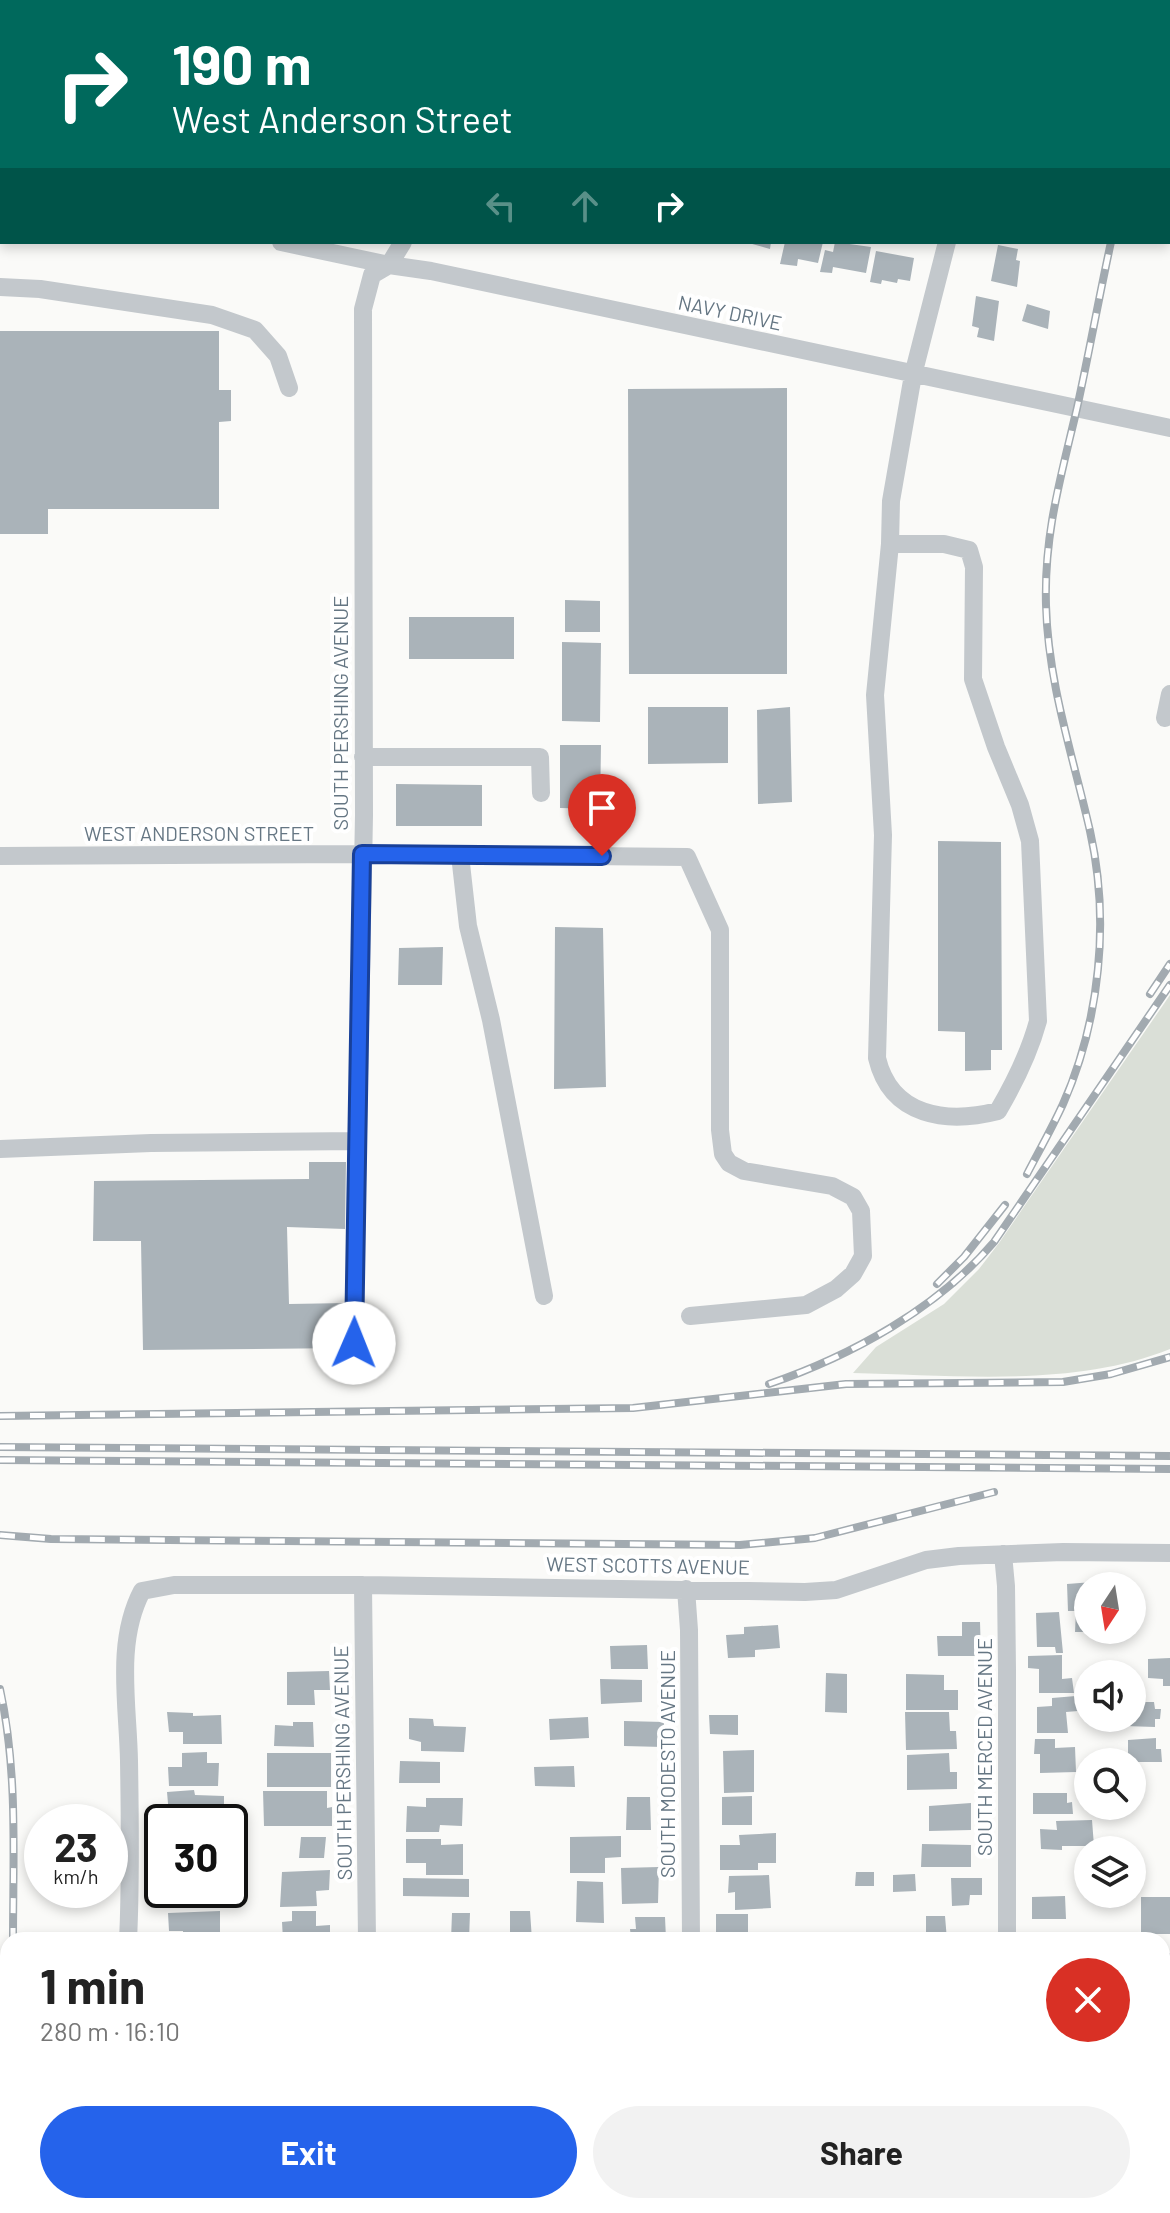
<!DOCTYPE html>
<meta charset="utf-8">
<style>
:root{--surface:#fff;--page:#f2f2f2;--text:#222;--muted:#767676;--accent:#2563eb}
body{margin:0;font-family:Barlow,sans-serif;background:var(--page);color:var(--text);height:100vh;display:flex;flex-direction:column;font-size:30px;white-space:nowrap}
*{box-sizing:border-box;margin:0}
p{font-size:26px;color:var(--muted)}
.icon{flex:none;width:44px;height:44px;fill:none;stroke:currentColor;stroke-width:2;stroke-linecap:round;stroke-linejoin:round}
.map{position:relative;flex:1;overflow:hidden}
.sheet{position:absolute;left:0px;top:1932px;width:1170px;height:282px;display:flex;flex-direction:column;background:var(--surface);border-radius:24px 24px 0 0;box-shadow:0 4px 12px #0003}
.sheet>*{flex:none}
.hud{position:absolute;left:0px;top:0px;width:1170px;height:244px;box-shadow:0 4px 12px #0003;background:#00695c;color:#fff;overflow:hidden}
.needle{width:52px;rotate:192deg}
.buttons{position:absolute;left:1074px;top:1572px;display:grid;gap:16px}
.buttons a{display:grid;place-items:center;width:72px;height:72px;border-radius:50%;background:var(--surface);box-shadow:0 4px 12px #0003;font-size:40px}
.speed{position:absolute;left:24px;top:1804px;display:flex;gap:16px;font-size:40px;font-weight:700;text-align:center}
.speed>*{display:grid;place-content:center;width:104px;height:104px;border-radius:50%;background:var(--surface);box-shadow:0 4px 12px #0003;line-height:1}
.speed small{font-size:20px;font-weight:400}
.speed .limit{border:4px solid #111;border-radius:12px;background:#fff;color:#111}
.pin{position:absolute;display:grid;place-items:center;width:68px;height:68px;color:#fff;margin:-82px -34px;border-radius:50% 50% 50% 0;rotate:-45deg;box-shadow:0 0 8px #0007}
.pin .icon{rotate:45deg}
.me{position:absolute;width:88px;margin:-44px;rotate:1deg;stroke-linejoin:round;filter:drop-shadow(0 0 6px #0008)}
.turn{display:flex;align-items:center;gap:28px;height:168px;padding:0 40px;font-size:36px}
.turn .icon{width:104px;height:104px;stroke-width:2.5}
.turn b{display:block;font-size:56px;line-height:68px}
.lanes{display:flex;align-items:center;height:76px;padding:0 40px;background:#0003;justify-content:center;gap:40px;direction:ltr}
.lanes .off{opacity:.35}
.round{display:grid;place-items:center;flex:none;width:84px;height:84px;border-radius:42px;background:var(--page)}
.summary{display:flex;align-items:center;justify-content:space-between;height:136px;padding:0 40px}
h1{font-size:48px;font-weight:700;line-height:60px}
.primary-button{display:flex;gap:16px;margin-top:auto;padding:16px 40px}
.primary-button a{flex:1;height:92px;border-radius:48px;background:var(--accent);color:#fff;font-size:32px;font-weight:700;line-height:92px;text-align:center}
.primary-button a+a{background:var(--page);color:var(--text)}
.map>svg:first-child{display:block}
.green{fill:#dadfd7}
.building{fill:#aab3b9}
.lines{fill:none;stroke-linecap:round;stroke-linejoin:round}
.minor{stroke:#c3c8cc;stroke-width:18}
.rail-casing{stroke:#a2aab0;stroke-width:8}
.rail{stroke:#fff;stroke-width:5;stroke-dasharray:15;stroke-linecap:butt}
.route-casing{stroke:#184099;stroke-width:20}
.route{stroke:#2563eb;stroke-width:14}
.labels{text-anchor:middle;stroke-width:8;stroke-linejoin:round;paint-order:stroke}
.street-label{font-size:20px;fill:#657683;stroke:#fff}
</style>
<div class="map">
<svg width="1170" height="2213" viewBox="0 0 1170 2213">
<rect width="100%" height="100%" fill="#fafaf8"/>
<path class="green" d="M1170,995V1349C1074,1388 954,1375 853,1373L876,1347L944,1304L979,1269L999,1243Z"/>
<path class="building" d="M745,242H771L770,249Z
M785,242H823L818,263L798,259L797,266L780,264Z
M835,242L871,247L866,273L833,267L832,273L820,272L825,250L833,252Z
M998,245L1018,249L1016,260L1020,261L1017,287L991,281Z
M876,251L914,258L910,281L898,279L897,283L882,280L881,284L870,282Z
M976,296L999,301L994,341L977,337L979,328L972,326Z
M1027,304L1050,311L1048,329L1022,321Z
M0,331H219V390H231V421L219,422V509H48V534H0Z
M787,388V674H629L628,389Z
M565,600L600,601V632H565Z
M409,617H514V659H409Z
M562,642L601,643L600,722L562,721Z
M648,707H728V763L648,764Z
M790,707L792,802L758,804L757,710Z
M560,745H601L600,809L560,808Z
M396,784L482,785V826H396Z
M938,841L1001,842L1002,1050H991V1070L965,1071V1032L938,1031Z
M555,927L603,928L606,1087L554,1089Z
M443,947L442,985H398L399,948Z
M309,1162H346L345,1229L287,1227L289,1304L348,1303V1348L143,1350L141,1241H93L94,1181L309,1179Z
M1093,1582L1094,1586H1088V1632H1075L1076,1611H1068L1067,1584Z
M1059,1612L1063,1653H1056L1055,1647H1037L1036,1613Z
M962,1622H980L981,1656H938L937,1636H962Z
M778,1625L780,1648L755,1650V1657L728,1658L726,1635L744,1634V1627Z
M647,1645L648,1669H611L610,1646Z
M1062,1655V1679L1072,1678L1074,1693H1039V1669L1028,1668V1656Z
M1170,1658V1686H1163V1679L1148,1678V1659Z
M329,1671L330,1690H314L315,1705H287V1672Z
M826,1673L847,1674V1713L825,1712Z
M906,1674L944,1675V1690H958V1710H906Z
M600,1679L642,1680V1702L601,1704Z
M1076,1696L1078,1711L1066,1712L1068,1733H1037V1707L1052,1706V1698Z
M1132,1702H1154L1155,1709H1161L1160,1719H1155V1727L1125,1726V1718H1132Z
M167,1712L193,1713V1716L221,1715L222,1744H183V1732H169Z
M905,1712H949L950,1731H956L957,1749L906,1750Z
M709,1715H738V1735L710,1734Z
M588,1717L589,1738L550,1740L549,1719Z
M409,1718L433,1719L434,1726L466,1727L464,1752L421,1751V1742L409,1739Z
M624,1721L664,1722L663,1747L624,1746Z
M293,1722H313L314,1747L274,1746L275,1725L293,1726Z
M1156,1738V1749H1161L1162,1762H1128V1740Z
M1035,1739H1055V1748L1075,1747L1076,1772L1040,1773V1754H1034Z
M754,1750V1792L724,1793L723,1751Z
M207,1752V1763H219L218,1786H169L168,1767H182V1753Z
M267,1753H331V1787H267Z
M949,1753L950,1772H957V1789L907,1790V1755Z
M400,1761L440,1762V1783H399Z
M574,1766L575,1787L535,1786L534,1767Z
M194,1790L195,1795L224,1796V1822H185L186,1815H169L167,1792Z
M263,1791H327V1808L332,1807V1826H264Z
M1033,1793H1067V1803L1072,1802L1073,1814H1033Z
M752,1796V1825H722V1797Z
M627,1797H650L651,1830H626Z
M426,1798H463L462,1826L440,1825L439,1832H406L407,1806L426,1807Z
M971,1803V1830L929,1831V1806Z
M1092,1820L1094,1846H1062V1850L1041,1849L1040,1829L1057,1830L1056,1821Z
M776,1833V1863H758V1870H720V1845H740L739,1835Z
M621,1836V1857L605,1858V1873H570V1837Z
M301,1837H326L324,1858H299Z
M406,1839H441V1845L463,1844V1875H426V1863H406Z
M922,1844L971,1845V1867H921Z
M659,1867L658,1903L622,1904L621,1868Z
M330,1870L329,1890L316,1891L317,1906L280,1907L282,1872Z
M856,1872H874V1886H855Z
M915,1874L916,1891L893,1892V1875Z
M769,1875L771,1908L735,1910V1892L728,1893L729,1876Z
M403,1878L469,1879V1897L403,1896Z
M951,1878H982V1895H970L969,1905L952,1906Z
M577,1881L603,1882L604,1923L576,1922Z
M169,1890H219V1905L169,1906Z
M1065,1896L1066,1919H1032V1897Z
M1141,1897H1170V1934H1141Z
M220,1911V1933L207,1934V1940H183V1931H169L168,1913Z
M292,1911H316V1926L330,1925V1940H283L282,1922L292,1921Z
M510,1911H530L532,1940H510Z
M452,1913H470L469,1940H451Z
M716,1914H748V1938H716Z
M926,1916H945L947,1940L926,1938Z
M635,1917H665L666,1939L631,1938L630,1929H636Z
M1170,1953V2000H1167L1170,2015H1162V1954Z"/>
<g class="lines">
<path class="minor" d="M220,0L232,2
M138,2L140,0
M454,2V0
M778,2V0
M0,183H2
M281,242L389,265L431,271L1170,428
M0,287L40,289L212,315L255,330L278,356L289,388
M890,544H944L969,550L974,567L973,679L996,747L1020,805L1030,841L1038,1021C1029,1054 1015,1082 998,1111C947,1124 891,1117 877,1058L883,835L875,695L890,544L891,501L913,375L947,242
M1165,718L1170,694
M363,757H540L541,793
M460,855L468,926L491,1020L544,1296
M0,856L362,854L687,857L720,930V1130L723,1154L729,1163L744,1171L832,1186L853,1197L861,1211L863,1256L853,1274L836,1289L806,1305L690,1316
M0,1149L151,1143L357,1141
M354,1343L364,815L363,309L372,275L389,265L403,242
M1003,1554L1006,1586L1007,1670V1940
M363,1585L367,1940
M686,1589L689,1630L691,1940
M128,1940C131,1881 130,1820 129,1761C128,1705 115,1642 142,1591L174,1585H363L805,1592L836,1590L926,1560L959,1556L1063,1552L1170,1553
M0,2057H8
M1162,2074L1170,2066
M128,2206V2213
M690,2206V2213
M370,2213V2206
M933,2213L947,2206"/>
<defs>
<path id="rail" d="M1160,2V0
M1150,994L1170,964
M1027,1174C1039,1151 1052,1128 1063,1104C1100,1021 1110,920 1090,831C1073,756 1048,683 1046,605C1044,533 1061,477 1077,408C1089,353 1099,297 1111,242
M937,1284L964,1257L1005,1205
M769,1384C851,1356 938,1308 994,1242L1170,985
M0,1416L633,1408L846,1384L1063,1382L1111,1374L1170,1357
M0,1447L1170,1456
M0,1460L1170,1469
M0,1535L51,1539L740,1545L815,1538L994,1492
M0,1689C18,1772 13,1856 13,1940
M13,2206V2213"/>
</defs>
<use href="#rail" class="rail-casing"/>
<use href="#rail" class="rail"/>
</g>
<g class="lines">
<defs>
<path id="route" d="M354,1343L362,854L602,856"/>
</defs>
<use href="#route" class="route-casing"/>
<use href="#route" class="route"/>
</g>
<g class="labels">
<g class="street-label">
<text transform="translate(730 313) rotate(12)" y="7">NAVY DRIVE</text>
<text transform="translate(341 713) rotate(-90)" y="7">SOUTH PERSHING AVENUE</text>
<text x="199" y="841">WEST ANDERSON STREET</text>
<text transform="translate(648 1566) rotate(1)" y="7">WEST SCOTTS AVENUE</text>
<text transform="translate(985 1747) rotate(-90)" y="7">SOUTH MERCED AVENUE</text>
<text transform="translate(343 1763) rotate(-91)" y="7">SOUTH PERSHING AVENUE</text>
<text transform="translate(668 1764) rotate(-90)" y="7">SOUTH MODESTO AVENUE</text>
</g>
</g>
</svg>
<div class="buttons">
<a><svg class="needle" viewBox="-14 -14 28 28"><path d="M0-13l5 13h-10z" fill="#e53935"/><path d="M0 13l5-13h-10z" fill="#767676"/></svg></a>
<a><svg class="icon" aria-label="sound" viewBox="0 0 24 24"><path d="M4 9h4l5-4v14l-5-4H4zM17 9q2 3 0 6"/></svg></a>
<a><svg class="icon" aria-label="search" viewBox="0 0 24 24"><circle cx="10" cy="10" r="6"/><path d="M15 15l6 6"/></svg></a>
<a><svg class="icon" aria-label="layers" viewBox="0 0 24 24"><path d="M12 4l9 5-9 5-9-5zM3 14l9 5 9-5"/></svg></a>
</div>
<div class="speed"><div>23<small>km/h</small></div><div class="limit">30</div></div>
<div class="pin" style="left:602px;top:856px;background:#d93025"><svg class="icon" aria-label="arrive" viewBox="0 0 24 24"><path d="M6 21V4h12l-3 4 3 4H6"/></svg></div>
<svg class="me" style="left:354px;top:1343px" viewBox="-20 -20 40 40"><circle r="19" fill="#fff"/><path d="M0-13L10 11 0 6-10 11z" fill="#2563eb"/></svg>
<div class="hud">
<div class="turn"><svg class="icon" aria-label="right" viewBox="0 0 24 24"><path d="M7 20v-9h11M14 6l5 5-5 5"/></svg><div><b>190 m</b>West Anderson Street</div></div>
<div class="lanes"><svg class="icon off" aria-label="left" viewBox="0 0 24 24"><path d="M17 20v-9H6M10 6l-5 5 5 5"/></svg><svg class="icon off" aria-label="ahead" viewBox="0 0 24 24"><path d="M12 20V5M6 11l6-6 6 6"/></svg><svg class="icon" aria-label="right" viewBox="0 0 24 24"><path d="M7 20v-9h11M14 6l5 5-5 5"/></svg></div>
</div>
<section class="sheet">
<div class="summary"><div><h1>1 min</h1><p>280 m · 16:10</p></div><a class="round" style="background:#d93025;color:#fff"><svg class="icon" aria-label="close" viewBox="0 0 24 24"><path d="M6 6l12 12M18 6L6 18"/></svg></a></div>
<div class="primary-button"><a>Exit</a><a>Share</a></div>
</section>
</div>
